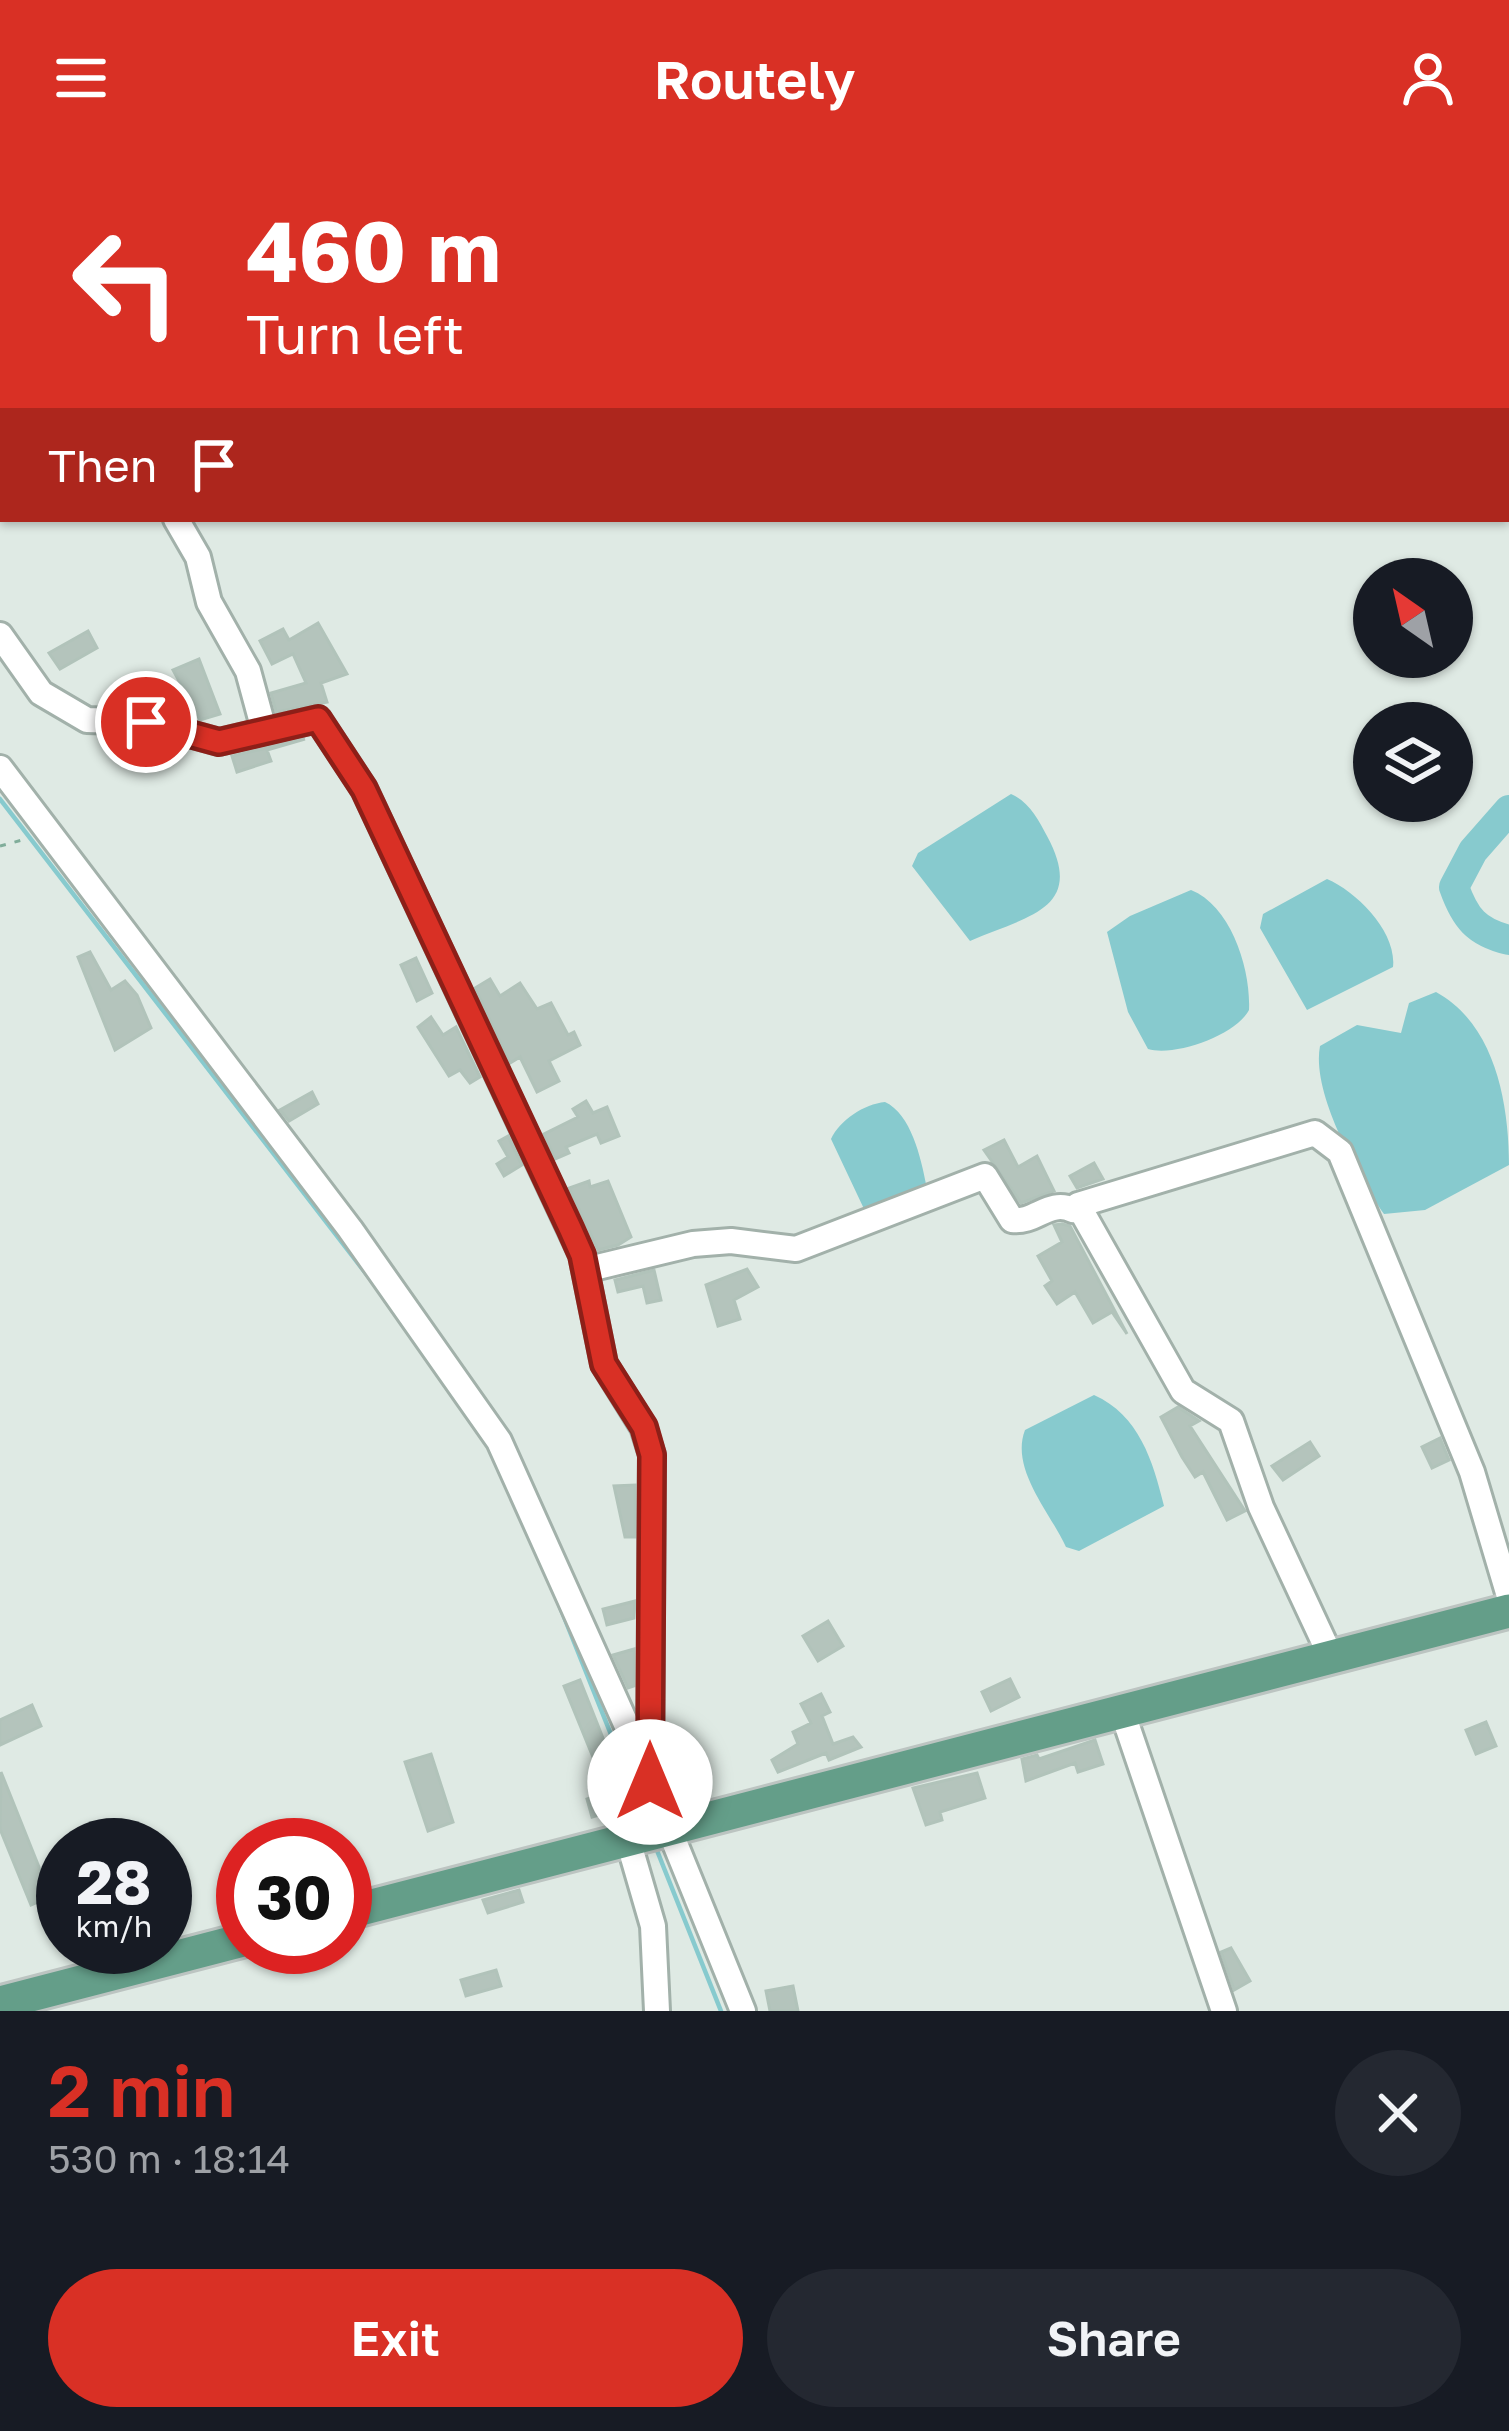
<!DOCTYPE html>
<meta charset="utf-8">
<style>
:root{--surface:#171b24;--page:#242831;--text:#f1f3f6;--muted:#9ea1a6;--accent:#d93025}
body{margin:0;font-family:"Golos Text",sans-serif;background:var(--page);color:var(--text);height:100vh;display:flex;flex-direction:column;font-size:45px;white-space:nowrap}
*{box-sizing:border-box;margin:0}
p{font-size:39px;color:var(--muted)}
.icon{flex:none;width:66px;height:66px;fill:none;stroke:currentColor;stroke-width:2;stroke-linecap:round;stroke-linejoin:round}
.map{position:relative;height:1855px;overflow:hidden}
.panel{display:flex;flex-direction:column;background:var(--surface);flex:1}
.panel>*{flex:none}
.guide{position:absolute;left:0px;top:0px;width:1509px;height:366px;box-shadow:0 3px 9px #0004;background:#d93025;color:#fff;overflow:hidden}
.needle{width:78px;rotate:326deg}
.tools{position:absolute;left:1353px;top:402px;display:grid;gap:24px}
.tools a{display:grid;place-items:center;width:120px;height:120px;border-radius:50%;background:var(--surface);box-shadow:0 3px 9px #0004;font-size:60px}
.speed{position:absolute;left:36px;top:1662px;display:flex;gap:24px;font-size:60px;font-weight:700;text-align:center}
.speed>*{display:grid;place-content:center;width:156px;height:156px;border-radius:50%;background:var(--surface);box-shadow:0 3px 9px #0004;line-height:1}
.speed small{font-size:30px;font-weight:400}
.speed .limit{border:18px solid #d22;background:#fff;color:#111}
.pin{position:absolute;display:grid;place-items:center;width:102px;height:102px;color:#fff;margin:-51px;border:6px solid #fff;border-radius:50%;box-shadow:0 3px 12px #0007}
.me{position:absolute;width:132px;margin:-66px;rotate:0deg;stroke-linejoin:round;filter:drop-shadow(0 0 9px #0008)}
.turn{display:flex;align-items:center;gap:42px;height:252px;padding:0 48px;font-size:54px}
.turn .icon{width:156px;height:156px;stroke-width:2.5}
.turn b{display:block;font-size:84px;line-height:102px}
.then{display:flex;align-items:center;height:114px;padding:0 48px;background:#0003;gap:24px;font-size:45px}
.round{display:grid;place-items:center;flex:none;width:126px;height:126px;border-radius:63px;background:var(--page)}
.head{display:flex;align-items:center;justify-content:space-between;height:204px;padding:0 48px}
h1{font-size:72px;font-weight:600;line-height:90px;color:var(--accent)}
.action{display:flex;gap:24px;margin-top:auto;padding:24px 48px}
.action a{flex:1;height:138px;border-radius:72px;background:var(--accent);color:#fff;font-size:48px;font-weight:600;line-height:138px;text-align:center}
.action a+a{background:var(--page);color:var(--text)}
header{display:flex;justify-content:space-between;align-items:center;height:156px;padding:0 48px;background:var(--accent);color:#fff;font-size:54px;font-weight:600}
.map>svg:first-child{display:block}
.water{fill:#87cace}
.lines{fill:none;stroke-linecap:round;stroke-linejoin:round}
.stream{stroke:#87cace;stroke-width:4.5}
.river{stroke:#87cace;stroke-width:30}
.building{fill:#b4c4bc;stroke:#b1c3ba;stroke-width:3}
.minor-casing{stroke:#a2b1aa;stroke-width:30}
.major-casing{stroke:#bcc4c1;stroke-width:39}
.path{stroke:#80ad9a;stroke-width:3;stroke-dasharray:6 9;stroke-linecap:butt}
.minor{stroke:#fff;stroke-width:24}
.major{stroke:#649e89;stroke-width:33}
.route-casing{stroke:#8d1f18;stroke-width:30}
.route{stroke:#d93025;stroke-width:21}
</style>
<header><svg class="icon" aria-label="menu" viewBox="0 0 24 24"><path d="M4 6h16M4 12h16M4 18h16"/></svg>Routely<svg class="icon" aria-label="person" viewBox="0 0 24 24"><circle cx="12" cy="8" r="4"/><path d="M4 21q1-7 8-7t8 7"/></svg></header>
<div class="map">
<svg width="1509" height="1855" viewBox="0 0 1509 1855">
<rect width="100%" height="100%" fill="#dfeae4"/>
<path class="water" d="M1011,638C1029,646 1038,663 1047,680C1087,754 1026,760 970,785L912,710L918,697Z
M1327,723C1357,736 1397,776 1393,811L1307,854L1260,772L1263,758Z
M1191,734C1231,750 1251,813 1249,854C1236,879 1175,901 1148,893L1128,856L1107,776L1130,760Z
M1436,836C1495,868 1509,947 1509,1009L1425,1054L1384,1058C1358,1019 1311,937 1320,890L1357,869L1401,877L1409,847Z
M885,946C911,958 921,1002 926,1028L865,1055L831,983C840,964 864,948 885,946Z
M1094,1239C1139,1259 1153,1305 1164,1350L1079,1395L1066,1391C1050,1356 1010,1313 1025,1274Z"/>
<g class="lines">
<path class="stream" d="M0,643L374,1128
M552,1431L646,1666
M654,1687L721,1855"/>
<path class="river" d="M1509,654L1473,695L1454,731C1465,762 1476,776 1509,784"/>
</g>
<path class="building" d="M318,467L347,518L321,527L327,546L276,556L271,537L306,527L293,498L272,508L260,485L283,473L289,484Z
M88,475L97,492L60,513L49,497Z
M199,503L220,558L200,564L173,514Z
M305,583L267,594L271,605L237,616L232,600Z
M90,796L111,834L125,825L137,839L151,872L115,894L78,801Z
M416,802L432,837L417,845L401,809Z
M490,823L500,840L520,827L537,853L551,847L568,879L574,876L580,889L549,905L559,925L537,936L520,901L510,907L475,832Z
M431,861L443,879L456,871L480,921L470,927L460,914L449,920L418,871Z
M312,936L318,948L289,965L280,954Z
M586,945L593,957L607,951L619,980L601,987L597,978L566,991L569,997L555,1003L544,978L578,961L573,953Z
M508,980L522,1009L504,1020L497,1008L508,1001L499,985Z
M1004,984L1018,1011L1037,1000L1054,1035L1021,1047L984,994Z
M1094,1007L1103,1023L1077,1032L1070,1020Z
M589,1025L590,1031L608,1025L631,1081L618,1089L598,1094L569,1032Z
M1062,1068L1070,1070L1127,1178L1112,1156L1093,1167L1075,1136L1057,1148L1045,1130L1052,1125L1038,1100L1062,1086L1054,1069Z
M747,1113L758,1131L734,1144L740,1163L718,1170L706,1129Z
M654,1114L661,1144L647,1147L643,1130L618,1136L615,1124Z
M1178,1251L1199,1265L1190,1270L1245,1355L1227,1364L1203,1316L1195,1321L1182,1301L1161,1261Z
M1440,1282L1449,1304L1432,1312L1422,1291Z
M1310,1286L1319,1300L1283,1324L1272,1310Z
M635,1329V1381H625L614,1330Z
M635,1445L634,1462L607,1469L603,1453Z
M828,1465L843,1490L818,1505L803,1480Z
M634,1493V1530L628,1532L613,1499Z
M1010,1523L1019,1541L991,1555L982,1536Z
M580,1524L612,1605L597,1611L564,1530Z
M821,1538L830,1556L822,1560L833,1588L853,1581L861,1591L829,1604L826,1597L778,1616L772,1604L798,1588L793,1576L811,1567L801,1548Z
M32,1549L41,1570L0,1589V1564Z
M1486,1566L1496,1590L1476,1598L1466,1574Z
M1095,1584L1103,1608L1078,1616L1075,1607L1026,1625L1022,1603L1037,1599L1039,1603Z
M431,1598L453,1666L428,1675L405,1606Z
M1,1616L45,1726L63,1718V1735L31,1749L0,1673Z
M977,1617L985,1642L940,1656L942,1664L926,1669L913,1632Z
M617,1634L622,1652L592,1661L587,1643Z
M519,1734L523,1746L488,1757L483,1744Z
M1231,1792L1250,1825L1234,1834L1221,1796Z
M496,1814L501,1830L466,1840L461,1824Z
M793,1830L798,1855H770L766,1835Z"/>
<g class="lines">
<defs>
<path id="minor" d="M76,0L77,3
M176,363L198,401L209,446L248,515L264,574
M0,479L41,537L87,564L146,566L219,586L318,563L364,633L582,1099L604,1208L643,1271L652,1299L650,1626
M0,612L350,1073L499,1285L631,1579L743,1855
M1078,1049L1315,977L1340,996L1472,1316L1509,1440
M585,1114L693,1088L731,1085L796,1093L985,1020L1012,1064C1036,1067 1049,1043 1073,1054L1078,1049L1183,1235L1231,1265L1261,1351L1331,1501
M1122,1555L1224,1855
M628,1684L653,1770L657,1855"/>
<path id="major" d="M345,1757L1509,1455
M0,1847L243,1784"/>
</defs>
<use href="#minor" class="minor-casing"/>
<use href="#major" class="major-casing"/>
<path class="path" d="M0,690L26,683"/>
<use href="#minor" class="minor"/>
<use href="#major" class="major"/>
</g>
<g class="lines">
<defs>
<path id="route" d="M146,566L219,586L318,563L364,633L570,1072L582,1099L604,1208L644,1271L652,1299L650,1626"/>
</defs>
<use href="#route" class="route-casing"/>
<use href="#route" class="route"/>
</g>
</svg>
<div class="tools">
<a><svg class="needle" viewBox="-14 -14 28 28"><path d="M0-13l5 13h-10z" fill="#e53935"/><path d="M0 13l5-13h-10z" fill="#9ea1a6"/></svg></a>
<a><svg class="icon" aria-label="layers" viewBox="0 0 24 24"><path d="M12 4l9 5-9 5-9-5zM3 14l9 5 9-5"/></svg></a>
</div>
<div class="speed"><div>28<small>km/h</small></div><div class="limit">30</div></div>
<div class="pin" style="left:146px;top:566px;background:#d93025"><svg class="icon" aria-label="arrive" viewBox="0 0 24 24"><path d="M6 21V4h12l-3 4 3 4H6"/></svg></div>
<svg class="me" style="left:650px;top:1626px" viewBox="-20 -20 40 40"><circle r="19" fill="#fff"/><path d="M0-13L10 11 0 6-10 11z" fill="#d93025"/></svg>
<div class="guide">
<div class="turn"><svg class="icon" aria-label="left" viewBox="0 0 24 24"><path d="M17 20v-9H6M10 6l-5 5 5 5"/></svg><div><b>460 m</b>Turn left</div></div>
<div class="then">Then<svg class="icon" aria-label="arrive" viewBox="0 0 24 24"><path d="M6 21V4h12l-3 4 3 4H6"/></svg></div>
</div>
</div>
<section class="panel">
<div class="head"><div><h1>2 min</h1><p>530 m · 18:14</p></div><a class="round"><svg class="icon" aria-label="close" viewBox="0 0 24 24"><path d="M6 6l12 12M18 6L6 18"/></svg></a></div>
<div class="action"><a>Exit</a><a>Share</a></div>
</section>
